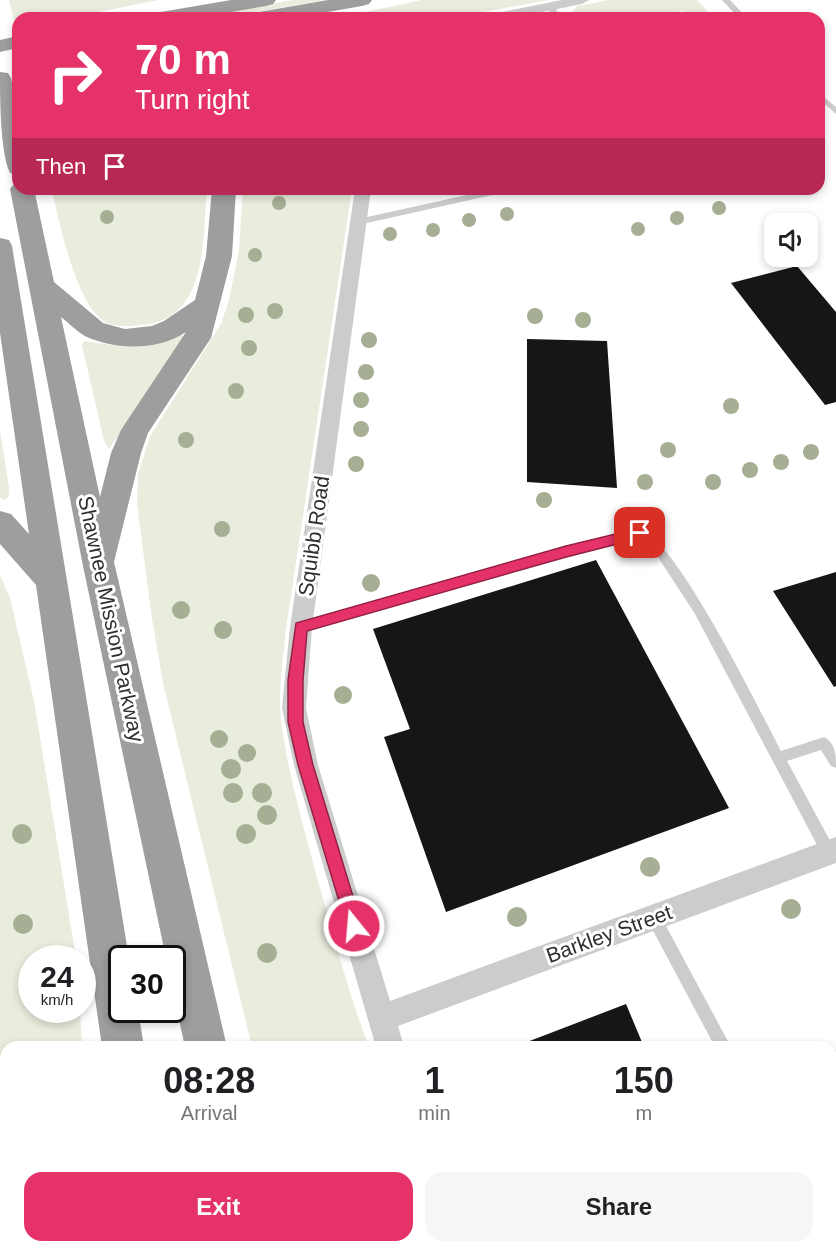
<!DOCTYPE html>
<style>
:root{--surface:#fff;--page:#f6f6f6;--text:#202124;--muted:#757577;--accent:#e5336a}
body{margin:0;font-family:Arial,sans-serif;background:var(--page);color:var(--text);height:100vh;display:flex;flex-direction:column;font-size:22px;white-space:nowrap}
*{box-sizing:border-box;margin:0}
p{font-size:20px;color:var(--muted)}
.icon{flex:none;width:33px;height:33px;fill:none;stroke:currentColor;stroke-width:2;stroke-linecap:round;stroke-linejoin:round}
.map{position:relative;flex:1;overflow:hidden}
.side{position:absolute;left:0px;top:1041px;width:837px;height:212px;display:flex;flex-direction:column;background:var(--surface);border-radius:18px 18px 0 0;box-shadow:0 3px 9px #0003}
.side>*{flex:none}
.banner{position:absolute;left:12px;top:12px;width:813px;height:183px;border-radius:18px;box-shadow:0 3px 9px #0003;background:#e5336a;color:#fff;overflow:hidden}
.controls{position:absolute;left:764px;top:213px;display:grid;gap:12px}
.controls a{display:grid;place-items:center;width:54px;height:54px;border-radius:12px;background:var(--surface);box-shadow:0 3px 9px #0003;font-size:30px}
.speed{position:absolute;left:18px;top:945px;display:flex;gap:12px;font-size:30px;font-weight:700;text-align:center}
.speed>*{display:grid;place-content:center;width:78px;height:78px;border-radius:50%;background:var(--surface);box-shadow:0 3px 9px #0003;line-height:1}
.speed small{font-size:15px;font-weight:400}
.speed .limit{border:3px solid #111;border-radius:9px;background:#fff;color:#111}
.pin{position:absolute;display:grid;place-items:center;width:51px;height:51px;color:#fff;margin:-26px;border-radius:12px;box-shadow:0 3px 9px #0006}
.me{position:absolute;width:66px;margin:-33px;rotate:343deg;stroke-linejoin:round;filter:drop-shadow(0 0 4px #0008)}
.turn{display:flex;align-items:center;gap:21px;height:126px;padding:0 24px;font-size:27px}
.turn .icon{width:78px;height:78px;stroke-width:2.5}
.turn b{display:block;font-size:42px;line-height:51px}
.then{display:flex;align-items:center;height:57px;padding:0 24px;background:#0003;gap:12px;font-size:22px}
.eta{display:flex;justify-content:space-evenly;align-items:center;height:102px;text-align:center}
.eta b{font-size:36px;font-weight:700;line-height:42px}
.cta{display:flex;gap:12px;margin-top:auto;padding:12px 24px}
.cta a{flex:1;height:69px;border-radius:18px;background:var(--accent);color:#fff;font-size:24px;font-weight:700;line-height:69px;text-align:center}
.cta a+a{background:var(--page);color:var(--text)}
.map>svg:first-child{display:block}
.green{fill:#e9eddd}
.water{fill:#cae7ec}
.building{fill:#161616}
.lines{fill:none;stroke-linecap:round;stroke-linejoin:round}
.service{fill:#ccc;fill-rule:evenodd}
.minor{fill:#ccc;fill-rule:evenodd}
.trunk{fill:#9e9e9e;fill-rule:evenodd}
.tree{fill:#a6ae94}
.route{fill:#e5336a;stroke:#952145;stroke-width:1.5}
.labels{text-anchor:middle;stroke-width:6;stroke-linejoin:round;paint-order:stroke}
.street-label{font-size:21px;fill:#2f2f2f;stroke:#fff}
</style>
<div class="map">
<svg width="836" height="1252" viewBox="0 0 836 1252">
<rect width="100%" height="100%" fill="#fff"/>
<path class="green" d="M9,0H158L69,18H18V27H16Z
M293,0H325L221,18H190Z
M422,0H548L451,18H337Z
M609,0H697L714,18H688L682,11L648,18H577L572,12L577,6Z
M52,189H207C202,239 209,320 141,325C128,326 113,328 102,320C75,299 59,222 52,189Z
M243,189H352L286,629C283,659 278,690 281,720C288,775 304,828 318,881C334,937 348,992 369,1047H252L163,683L152,619L137,504L138,475L150,436L221,324L229,300L239,250Z
M181,335L186,338L109,449L104,441L82,345L84,341L126,347L143,346Z
M0,430L9,488V497L3,500L0,497Z
M0,575L10,598L34,701L76,958H32V1010H80L82,1047H6V1246L101,1247L102,1252H0Z
M428,1247L429,1252H306L305,1247Z"/>
<path class="water" d="M781,1246L828,1247L830,1252H767L766,1249Z"/>
<path class="building" d="M797,266L836,312V402L825,405L731,283Z
M527,339L607,341L617,488L527,482Z
M596,560L729,808L446,912L384,737L410,729L373,629Z
M836,572V686L834,687L773,591Z
M626,1004L644,1047H514Z
M560,1246H672L660,1252H562Z"/>
<g class="lines">
<path class="service" d="M722,0H730L747,18H739Z
M546,4H552L562,18H554L545,6Z
M819,93L836,107V114L819,99Z
M494,189H510L506,192L358,225L354,222L358,219Z
M640,528C678,543 759,709 781,751L824,737C836,743 836,756 836,768L831,766L821,750L787,761L834,848L836,853L834,858L829,860L824,858L695,614L656,554L638,538L301,632L297,631L295,627L297,623L301,622Z
M654,911L659,913L731,1047H715L649,923L647,918L649,913Z
M836,1089V1106L831,1108V1091Z"/>
<path class="minor" d="M562,0H589L582,4L512,18H485L492,14Z
M355,189H371L312,627L306,708L318,765L390,1001L836,837V863L398,1026L404,1047H376L294,765L282,708L290,627Z
M434,1246H466L468,1252H436Z"/>
<path class="trunk" d="M231,0H276L273,4L266,6L196,18H151L154,14L161,12Z
M328,0H372L369,4L362,6L293,18H249L252,14L259,12Z
M18,36V48L0,52V40Z
M0,72L8,73L11,78L18,113V175L10,173C0,152 0,97 0,72Z
M18,183V189H34L54,282L103,323L125,329L152,326L164,321L195,300L206,256L212,189H236L232,256L211,338L148,433L141,453L114,562L227,1047H185L172,988V958H166L83,566L10,189L14,184ZM61,317C69,323 78,333 87,337C117,350 158,351 186,332L121,430L111,453L100,497Z
M0,238L9,240L12,246L129,958H122V1010H138L144,1047H102L36,585L0,544V511L11,514L29,534L0,333Z
M131,1246H177V1252H131Z
M228,1246H274L275,1252H229Z"/>
</g>
<g class="tree">
<circle cx="279" cy="203" r="7"/>
<circle cx="719" cy="208" r="7"/>
<circle cx="507" cy="214" r="7"/>
<circle cx="107" cy="217" r="7"/>
<circle cx="677" cy="218" r="7"/>
<circle cx="469" cy="220" r="7"/>
<circle cx="638" cy="229" r="7"/>
<circle cx="433" cy="230" r="7"/>
<circle cx="390" cy="234" r="7"/>
<circle cx="255" cy="255" r="7"/>
<circle cx="275" cy="311" r="8"/>
<circle cx="246" cy="315" r="8"/>
<circle cx="535" cy="316" r="8"/>
<circle cx="583" cy="320" r="8"/>
<circle cx="369" cy="340" r="8"/>
<circle cx="249" cy="348" r="8"/>
<circle cx="366" cy="372" r="8"/>
<circle cx="236" cy="391" r="8"/>
<circle cx="361" cy="400" r="8"/>
<circle cx="731" cy="406" r="8"/>
<circle cx="361" cy="429" r="8"/>
<circle cx="186" cy="440" r="8"/>
<circle cx="668" cy="450" r="8"/>
<circle cx="811" cy="452" r="8"/>
<circle cx="781" cy="462" r="8"/>
<circle cx="356" cy="464" r="8"/>
<circle cx="750" cy="470" r="8"/>
<circle cx="645" cy="482" r="8"/>
<circle cx="713" cy="482" r="8"/>
<circle cx="544" cy="500" r="8"/>
<circle cx="222" cy="529" r="8"/>
<circle cx="371" cy="583" r="9"/>
<circle cx="181" cy="610" r="9"/>
<circle cx="223" cy="630" r="9"/>
<circle cx="343" cy="695" r="9"/>
<circle cx="219" cy="739" r="9"/>
<circle cx="247" cy="753" r="9"/>
<circle cx="231" cy="769" r="10"/>
<circle cx="233" cy="793" r="10"/>
<circle cx="262" cy="793" r="10"/>
<circle cx="267" cy="815" r="10"/>
<circle cx="22" cy="834" r="10"/>
<circle cx="246" cy="834" r="10"/>
<circle cx="650" cy="867" r="10"/>
<circle cx="791" cy="909" r="10"/>
<circle cx="517" cy="917" r="10"/>
<circle cx="23" cy="924" r="10"/>
<circle cx="267" cy="953" r="10"/>
</g>
<path class="route" d="M640,528L647,533L645,537L566,557L307,631L303,680V722L313,765L362,926L360,931L354,934L348,931L298,765L288,722V680L296,623L566,546Z"/>
<g class="labels">
<g class="street-label">
<text transform="translate(314 536) rotate(-82)" y="7">Squibb Road</text>
<text transform="translate(111 619) rotate(78)" y="7">Shawnee Mission Parkway</text>
<text transform="translate(609 934) rotate(-20)" y="7">Barkley Street</text>
</g>
</g>
</svg>
<div class="controls">
<a><svg class="icon" aria-label="sound" viewBox="0 0 24 24"><path d="M4 9h4l5-4v14l-5-4H4zM17 9q2 3 0 6"/></svg></a>
</div>
<div class="speed"><div>24<small>km/h</small></div><div class="limit">30</div></div>
<div class="pin" style="left:640px;top:533px;background:#d93025"><svg class="icon" aria-label="arrive" viewBox="0 0 24 24"><path d="M6 21V4h12l-3 4 3 4H6"/></svg></div>
<svg class="me" style="left:354px;top:926px" viewBox="-20 -20 40 40"><circle r="17" fill="#e5336a" stroke="#fff" stroke-width="3"/><path d="M0-11L8 9 0 5-8 9z" fill="#fff"/></svg>
<div class="banner">
<div class="turn"><svg class="icon" aria-label="right" viewBox="0 0 24 24"><path d="M7 20v-9h11M14 6l5 5-5 5"/></svg><div><b>70 m</b>Turn right</div></div>
<div class="then">Then<svg class="icon" aria-label="arrive" viewBox="0 0 24 24"><path d="M6 21V4h12l-3 4 3 4H6"/></svg></div>
</div>
<section class="side">
<div class="eta">
<div><b>08:28</b><p>Arrival</p></div>
<div><b>1</b><p>min</p></div>
<div><b>150</b><p>m</p></div>
</div>
<div class="cta"><a>Exit</a><a>Share</a></div>
</section>
</div>
